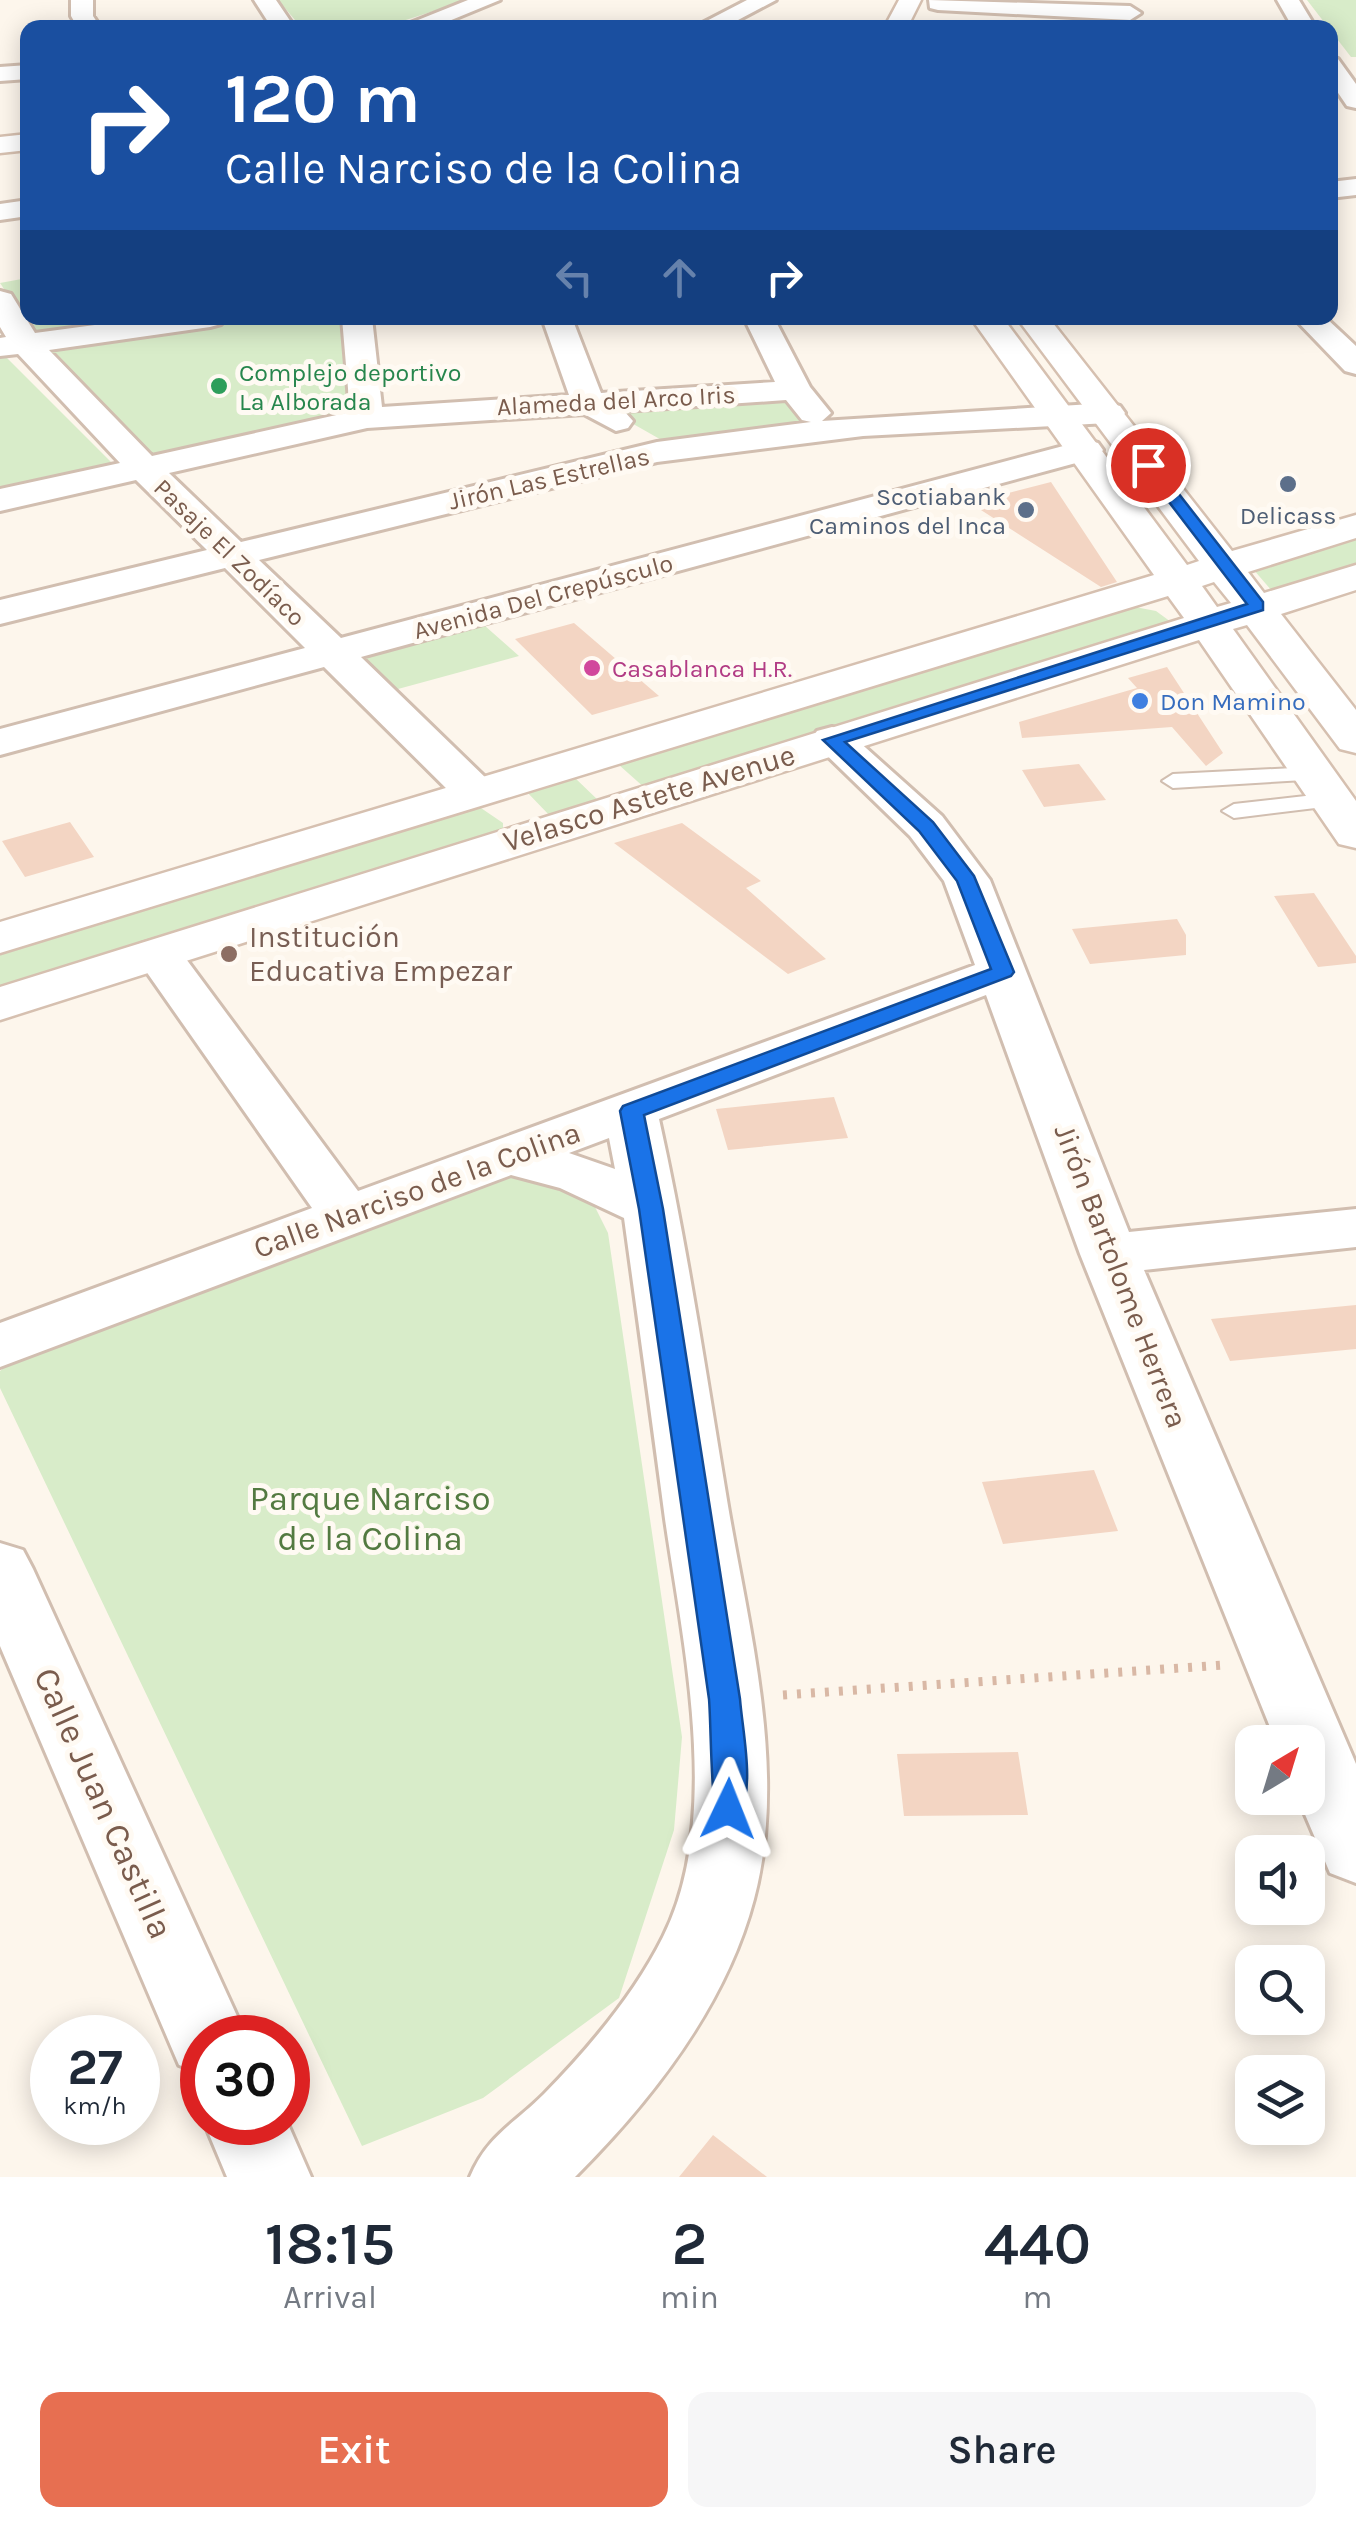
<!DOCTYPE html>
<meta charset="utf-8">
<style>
:root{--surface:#fff;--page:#f6f6f7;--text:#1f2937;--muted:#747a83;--accent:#e76f51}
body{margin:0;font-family:Karla,sans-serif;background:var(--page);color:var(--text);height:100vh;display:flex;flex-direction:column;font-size:38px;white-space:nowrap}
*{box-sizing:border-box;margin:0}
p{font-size:32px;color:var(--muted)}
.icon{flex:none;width:55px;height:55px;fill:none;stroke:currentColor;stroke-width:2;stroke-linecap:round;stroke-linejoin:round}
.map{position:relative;height:2177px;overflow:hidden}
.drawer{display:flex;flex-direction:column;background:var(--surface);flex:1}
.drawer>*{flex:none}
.hud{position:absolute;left:20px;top:20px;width:1318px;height:305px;border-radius:20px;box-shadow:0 5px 25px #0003;background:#1a4fa0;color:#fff;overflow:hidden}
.needle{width:65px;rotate:38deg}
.fabs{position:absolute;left:1235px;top:1725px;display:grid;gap:20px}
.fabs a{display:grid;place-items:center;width:90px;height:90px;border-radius:20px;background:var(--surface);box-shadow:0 5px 25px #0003;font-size:50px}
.speed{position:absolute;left:30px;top:2015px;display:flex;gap:20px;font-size:50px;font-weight:700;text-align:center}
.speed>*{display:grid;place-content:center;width:130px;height:130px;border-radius:50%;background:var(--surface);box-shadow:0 5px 25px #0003;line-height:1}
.speed small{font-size:25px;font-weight:400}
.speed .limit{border:15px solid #d22;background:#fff;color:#111}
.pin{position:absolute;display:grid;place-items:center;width:85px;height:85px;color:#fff;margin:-42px;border:5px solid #fff;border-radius:50%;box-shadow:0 2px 10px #0007}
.me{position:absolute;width:110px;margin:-55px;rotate:2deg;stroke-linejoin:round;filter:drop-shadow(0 0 8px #0008)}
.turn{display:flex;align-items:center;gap:35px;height:210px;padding:0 40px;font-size:45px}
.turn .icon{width:130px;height:130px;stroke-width:2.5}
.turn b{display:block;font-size:70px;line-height:85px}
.lanes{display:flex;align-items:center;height:95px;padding:0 40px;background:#0003;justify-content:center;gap:50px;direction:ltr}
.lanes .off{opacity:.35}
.eta{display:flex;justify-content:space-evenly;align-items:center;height:170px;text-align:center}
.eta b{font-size:60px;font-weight:600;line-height:70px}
.primary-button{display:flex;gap:20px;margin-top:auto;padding:20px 40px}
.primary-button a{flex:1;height:115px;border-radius:20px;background:var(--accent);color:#fff;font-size:40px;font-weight:600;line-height:115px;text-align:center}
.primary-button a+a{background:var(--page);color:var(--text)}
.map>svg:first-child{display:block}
.green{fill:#d8ecc9}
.building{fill:#f3d5c3}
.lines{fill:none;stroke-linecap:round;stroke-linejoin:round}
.lane-casing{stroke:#d1beb0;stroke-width:4}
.street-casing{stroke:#d1beb0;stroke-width:6}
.secondary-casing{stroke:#d6c0b0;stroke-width:5}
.path-far1{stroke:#d9b8a5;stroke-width:2.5;stroke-dasharray:1 4;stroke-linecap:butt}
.path{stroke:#d9b8a5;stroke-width:9;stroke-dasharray:4 10;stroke-linecap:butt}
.lane{fill:#fff;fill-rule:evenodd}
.street{fill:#fff;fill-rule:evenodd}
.secondary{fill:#fff;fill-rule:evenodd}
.route{fill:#1a73e8;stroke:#114b97;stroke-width:2.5}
.leisure-dot{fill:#2e9e5b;stroke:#fffaf3;stroke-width:4}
.service-dot{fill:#5c6f8a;stroke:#fffaf3;stroke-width:4}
.hotel-dot{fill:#d1479c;stroke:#fffaf3;stroke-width:4}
.shop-dot{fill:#3f7fe0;stroke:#fffaf3;stroke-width:4}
.education-dot{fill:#8d6e63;stroke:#fffaf3;stroke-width:4}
.labels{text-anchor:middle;stroke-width:10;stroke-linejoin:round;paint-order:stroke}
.far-leisure-label{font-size:25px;fill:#27864d;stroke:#fffaf3;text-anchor:start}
.far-street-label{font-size:25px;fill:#7a5c4d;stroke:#fffaf3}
.far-service-label{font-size:25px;fill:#4e5e75;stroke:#fffaf3;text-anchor:end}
.far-hotel-label{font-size:25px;fill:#b23c85;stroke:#fffaf3;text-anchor:start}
.far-shop-label{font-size:25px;fill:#366cbe;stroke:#fffaf3;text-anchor:start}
.street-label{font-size:30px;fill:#7a5c4d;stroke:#fffaf3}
.education-label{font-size:30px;fill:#785e54;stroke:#fffaf3;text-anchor:start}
.near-park-label{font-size:35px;fill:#537a41;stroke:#fffaf3}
.near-street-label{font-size:35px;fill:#7a5c4d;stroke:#fffaf3}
</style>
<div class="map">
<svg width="1356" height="2177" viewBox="0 0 1356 2177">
<rect width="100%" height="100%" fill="#fdf6ec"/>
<path class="green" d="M278,0H468L381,28L301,27Z
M1307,0H1356V57H1351Z
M27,278L28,318H180L37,338L0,283Z
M234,318H351L358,414L153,460L50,351L81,343L80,338Z
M0,351L119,470L0,496Z
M791,393L805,423L665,442L598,404Z
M1356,539V566L1272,591L1253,569Z
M1135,607L1156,611L1171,622L1162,629L646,789L619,765Z
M476,618L519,656L387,692L346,652Z
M574,777L600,802L551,817L525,790Z
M478,806L503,823V831L0,991V955Z
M515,1175L556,1183L593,1203L608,1233L682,1737L674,1830L619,1998L483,2098L362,2146L0,1388V1371L33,1343L485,1176Z"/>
<path class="building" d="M1051,482L1117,582L1101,587L970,503Z
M574,623L659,696L592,715L515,639Z
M1167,667L1223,753L1206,766L1172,727L1022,738L1019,722L1137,688L1128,678Z
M1079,764L1106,800L1044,807L1022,770Z
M70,822L94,857L25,877L2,841Z
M682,823L761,881L746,888L826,959L788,974L614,843Z
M1314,893L1356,956V963L1318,967L1274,896Z
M1177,919L1186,935V955L1090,964L1072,929Z
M834,1097L848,1138L728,1150L716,1109Z
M1356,1305V1349L1230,1361L1211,1319Z
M1094,1470L1118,1531L1003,1544L982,1482Z
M1018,1752L1028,1815L904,1816L897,1754Z
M713,2135L767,2177H679Z"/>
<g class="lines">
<defs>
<path id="lane" d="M1313,767L1321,769V779L1173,788L1162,781L1173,774Z
M1332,793L1340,795V805L1234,818L1222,811L1234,804Z"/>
<path id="street" d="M71,0H93V16L101,28H78L71,16Z
M254,0H276L295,28H272Z
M468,0H500L432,28H398Z
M747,0H776L723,28H693Z
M929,0L1130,6L1141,13L1130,20L938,10L930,8Z
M1277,0H1299L1316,28H1293Z
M1330,57L1338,59L1356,84V108L1347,106L1330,81Z
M28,65V79L0,81V67Z
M1356,179V195L1330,198V182Z
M28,200V216L0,220V204Z
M0,291L11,294L35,333L147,318H225L221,324L210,327L49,350L152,456L350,412L342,318H372L382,407L569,395L542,318H572L601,393L775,382L744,318H774L810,387L831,413L822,421L1108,403L1120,406L1125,413L1120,420L1108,423L863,436L657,462L259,560L341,638L1086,440L1098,443L1103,450L1098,457L361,657L490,782L496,791L490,800L474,804L458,800L324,667L0,755V729L305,648L225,568L0,624V600L207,550L136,480L0,511V489L120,463L18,354L0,356V338L6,337L0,327ZM786,400L802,420L811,422L657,442L241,542L169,473L367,428L584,414L616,431L628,428L633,421L624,411Z
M1294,318H1326L1356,346V374L1345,371Z
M832,727L847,731L942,816L990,880L1129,1232L1356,1209V1247L1144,1270L1356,1764V1883L1330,1873L1298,1798H1308V1742H1276L1080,1254L986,995L659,1119C687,1245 706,1373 727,1500C748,1627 788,1771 754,1899C726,2006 652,2100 575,2177H470C487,2136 514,2124 544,2094C589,2048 634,1995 663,1937C723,1819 683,1644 665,1519C652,1419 638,1319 624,1218L560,1188L511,1175L0,1367V1323L312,1208L134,954L141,944L158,939L175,944L358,1191L975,965L944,881L910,836L811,740L817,731ZM609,1138L615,1169L569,1153Z
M0,1543L23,1550L33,1569L247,2038H202V2074L179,2065L0,1646Z
M204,2122H287L311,2177H227Z"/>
<path id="secondary" d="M899,0H921L907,28H884Z
M28,134V150L0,153V137Z
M971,318H1003L1187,565L1199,561L1017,318H1049L1232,551L1356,515V538L1248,572L1264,593L1356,565V590L1281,614L1356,710V753L1340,749L1247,625L1233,629L1356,801V848L1339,844L1199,640L0,1020V987L1184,618L1168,596L0,953V922L1154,575ZM1214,582L1231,603L1217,607L1202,586Z"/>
</defs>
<use href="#lane" class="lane-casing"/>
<use href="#street" class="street-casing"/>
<use href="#secondary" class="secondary-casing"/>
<path class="path-far1" d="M1160,23H1267"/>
<path class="path" d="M783,1695L1224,1665"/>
<use href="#lane" class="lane"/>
<use href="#street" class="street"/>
<use href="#secondary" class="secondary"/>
</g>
<path class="route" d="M1143,462H1154L1263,602V610L845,742L933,822L974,876L1014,972L1011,976L644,1115L663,1209L740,1699C743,1736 755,1785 739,1819L728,1823L717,1819C711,1806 711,1722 709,1699L639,1209L620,1111L623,1106L991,969L957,881L919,831L823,740L1247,604L1143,468Z"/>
<circle class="leisure-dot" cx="219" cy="386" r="10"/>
<g class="service-dot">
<circle cx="1288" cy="484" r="10"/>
<circle cx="1026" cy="510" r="10"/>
</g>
<circle class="hotel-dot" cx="592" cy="668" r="10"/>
<circle class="shop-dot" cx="1140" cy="701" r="10"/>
<circle class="education-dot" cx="229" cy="954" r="10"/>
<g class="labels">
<g class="far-leisure-label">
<text x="239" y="381">Complejo deportivo<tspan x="239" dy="29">La Alborada</tspan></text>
</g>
<g class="far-street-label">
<text transform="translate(616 400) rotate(-3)" y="9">Alameda del Arco Iris</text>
<text transform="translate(549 478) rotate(-13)" y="9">Jirón Las Estrellas</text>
<text transform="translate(230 552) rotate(44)" y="9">Pasaje El Zodíaco</text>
<text transform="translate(543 596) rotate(-15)" y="9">Avenida Del Crepúsculo</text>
</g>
<g class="far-service-label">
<text x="1006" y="505">Scotiabank<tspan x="1006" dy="29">Caminos del Inca</tspan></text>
<text x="1288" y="524" text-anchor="middle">Delicass</text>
</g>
<g class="far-hotel-label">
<text x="612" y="677">Casablanca H.R.</text>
</g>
<g class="far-shop-label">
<text x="1160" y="710">Don Mamino</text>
</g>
<g class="street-label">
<text transform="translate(649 798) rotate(-17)" y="10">Velasco Astete Avenue</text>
<text transform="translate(417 1190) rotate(-20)" y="10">Calle Narciso de la Colina</text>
<text transform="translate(1121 1276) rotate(69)" y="10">Jirón Bartolome Herrera</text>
</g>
<g class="education-label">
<text x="249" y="947">Institución<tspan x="249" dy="34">Educativa Empezar</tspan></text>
</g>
<g class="near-park-label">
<text x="370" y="1510">Parque Narciso<tspan x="370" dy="40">de la Colina</tspan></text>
</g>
<g class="near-street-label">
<text transform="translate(104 1803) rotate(66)" y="12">Calle Juan Castilla</text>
</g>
</g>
</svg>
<div class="fabs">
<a><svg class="needle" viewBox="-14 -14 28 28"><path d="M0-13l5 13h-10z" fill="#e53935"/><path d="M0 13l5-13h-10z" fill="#747a83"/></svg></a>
<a><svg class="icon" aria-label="sound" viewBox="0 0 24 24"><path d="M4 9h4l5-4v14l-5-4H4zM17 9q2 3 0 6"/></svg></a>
<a><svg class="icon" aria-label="search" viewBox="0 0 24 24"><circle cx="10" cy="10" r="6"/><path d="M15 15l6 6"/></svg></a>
<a><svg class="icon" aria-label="layers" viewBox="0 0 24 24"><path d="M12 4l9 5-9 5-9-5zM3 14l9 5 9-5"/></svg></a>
</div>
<div class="speed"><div>27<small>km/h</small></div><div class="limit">30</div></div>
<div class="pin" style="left:1148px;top:465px;background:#d93025"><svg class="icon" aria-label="arrive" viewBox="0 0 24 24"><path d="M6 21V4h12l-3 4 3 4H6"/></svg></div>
<svg class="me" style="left:728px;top:1809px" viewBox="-20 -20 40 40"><path d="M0-17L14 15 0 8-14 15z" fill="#1a73e8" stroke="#fff" stroke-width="4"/></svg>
<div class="hud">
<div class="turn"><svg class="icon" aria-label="right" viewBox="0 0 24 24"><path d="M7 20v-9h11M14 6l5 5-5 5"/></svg><div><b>120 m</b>Calle Narciso de la Colina</div></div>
<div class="lanes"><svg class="icon off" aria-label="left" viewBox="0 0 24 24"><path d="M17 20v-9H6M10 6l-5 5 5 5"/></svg><svg class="icon off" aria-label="ahead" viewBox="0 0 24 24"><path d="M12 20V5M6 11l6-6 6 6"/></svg><svg class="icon" aria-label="right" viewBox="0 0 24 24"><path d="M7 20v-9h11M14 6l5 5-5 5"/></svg></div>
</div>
</div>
<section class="drawer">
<div class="eta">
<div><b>18:15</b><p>Arrival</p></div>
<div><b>2</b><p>min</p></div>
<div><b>440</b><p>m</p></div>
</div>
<div class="primary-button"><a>Exit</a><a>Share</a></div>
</section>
